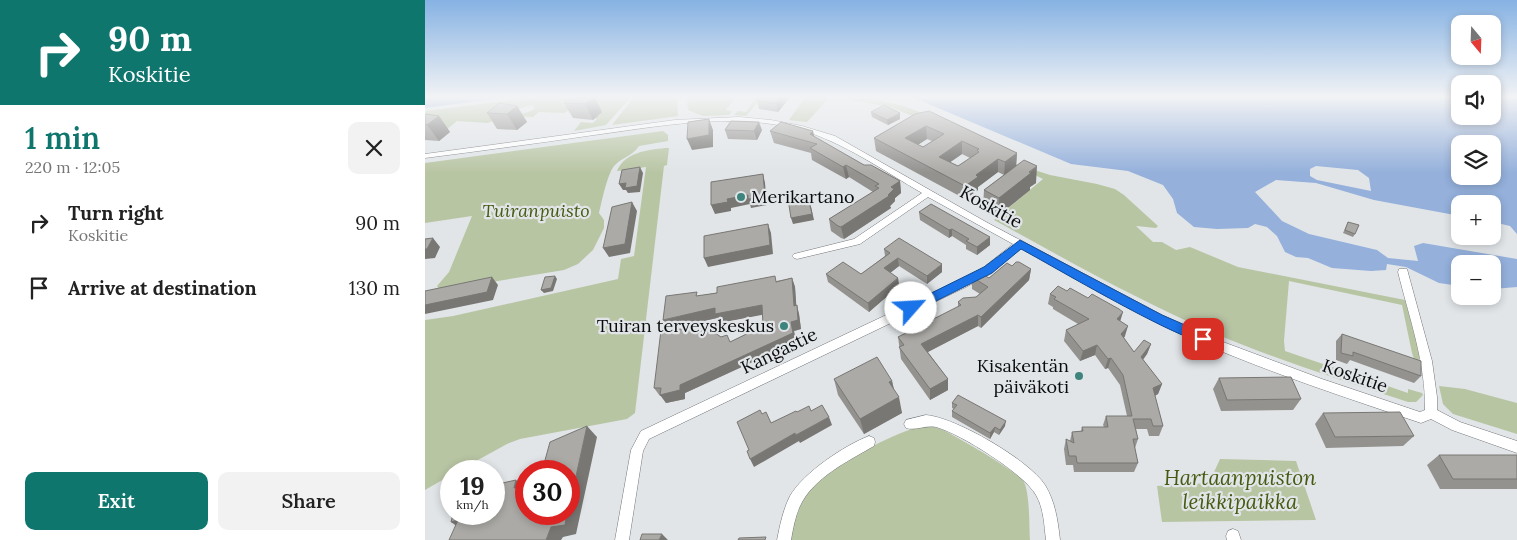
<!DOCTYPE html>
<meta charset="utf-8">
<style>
:root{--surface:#fff;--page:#f2f2f2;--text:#222;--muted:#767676;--accent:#0f766e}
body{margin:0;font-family:Lora,serif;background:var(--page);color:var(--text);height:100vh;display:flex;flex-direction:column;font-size:19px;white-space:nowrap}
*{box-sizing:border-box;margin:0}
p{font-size:16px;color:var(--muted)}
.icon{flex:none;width:28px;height:28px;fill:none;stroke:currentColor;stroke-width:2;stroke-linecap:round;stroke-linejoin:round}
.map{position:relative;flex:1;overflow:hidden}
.details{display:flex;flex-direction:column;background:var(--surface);width:425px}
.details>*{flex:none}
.hud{background:#0f766e;color:#fff;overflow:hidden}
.needle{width:32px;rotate:161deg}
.fabs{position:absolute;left:1026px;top:15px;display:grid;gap:10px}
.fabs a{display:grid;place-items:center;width:50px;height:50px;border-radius:10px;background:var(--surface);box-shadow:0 2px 8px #0003;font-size:25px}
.speed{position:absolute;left:15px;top:460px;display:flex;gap:10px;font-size:25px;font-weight:700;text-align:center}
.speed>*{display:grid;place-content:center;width:65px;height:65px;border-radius:50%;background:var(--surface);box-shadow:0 2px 8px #0003;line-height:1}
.speed small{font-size:12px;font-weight:400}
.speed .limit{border:8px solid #d22;background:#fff;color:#111}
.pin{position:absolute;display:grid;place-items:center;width:42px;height:42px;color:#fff;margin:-21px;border-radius:10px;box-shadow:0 2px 8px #0006}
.me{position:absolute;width:55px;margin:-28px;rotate:64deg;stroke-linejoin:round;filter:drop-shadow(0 0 4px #0008)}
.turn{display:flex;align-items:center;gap:18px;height:105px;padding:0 25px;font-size:22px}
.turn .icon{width:65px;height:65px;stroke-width:2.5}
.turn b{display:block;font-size:35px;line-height:42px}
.round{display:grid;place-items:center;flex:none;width:52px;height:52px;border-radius:10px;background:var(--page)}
.headline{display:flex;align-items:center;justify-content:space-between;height:85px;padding:0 25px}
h1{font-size:30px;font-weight:600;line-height:38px;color:var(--accent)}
.action{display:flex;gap:10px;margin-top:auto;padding:10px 25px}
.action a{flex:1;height:58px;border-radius:10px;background:var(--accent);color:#fff;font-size:20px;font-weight:600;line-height:58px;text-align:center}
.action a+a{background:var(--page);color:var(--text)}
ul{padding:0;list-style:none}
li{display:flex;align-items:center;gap:15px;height:65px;padding:0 25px}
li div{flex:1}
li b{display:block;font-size:19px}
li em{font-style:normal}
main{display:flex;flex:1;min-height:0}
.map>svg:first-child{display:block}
.green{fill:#b8c5a3}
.water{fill:#94b0db;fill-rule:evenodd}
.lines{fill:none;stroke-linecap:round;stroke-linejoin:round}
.street-casing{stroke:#737679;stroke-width:1}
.street{fill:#fff;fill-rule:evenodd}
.wall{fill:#94928f;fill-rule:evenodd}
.shaded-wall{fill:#787774}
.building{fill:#acaaa6;stroke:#787774;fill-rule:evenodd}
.route{fill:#1a73e8;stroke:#114b97}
.poi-dot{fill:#3d847d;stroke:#e1e5e8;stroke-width:2}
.labels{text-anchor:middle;stroke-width:4.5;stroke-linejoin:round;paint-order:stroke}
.poi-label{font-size:18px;fill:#0a0b0c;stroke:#e1e5e8;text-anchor:end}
.street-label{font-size:18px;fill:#0a0b0c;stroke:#e1e5e8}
.park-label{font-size:18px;font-style:italic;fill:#465b12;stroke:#e1e5e8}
.near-park-label{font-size:21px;font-style:italic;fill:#465b12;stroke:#e1e5e8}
</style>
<main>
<section class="details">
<div class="hud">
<div class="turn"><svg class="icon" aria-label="right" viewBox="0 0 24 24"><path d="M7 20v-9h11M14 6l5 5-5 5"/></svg><div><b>90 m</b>Koskitie</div></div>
</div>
<div class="headline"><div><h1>1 min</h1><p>220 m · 12:05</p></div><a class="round"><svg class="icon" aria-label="close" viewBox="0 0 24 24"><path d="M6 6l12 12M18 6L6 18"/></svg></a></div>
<ul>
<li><svg class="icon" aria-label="right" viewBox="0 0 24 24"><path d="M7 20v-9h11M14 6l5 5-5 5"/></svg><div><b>Turn right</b><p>Koskitie</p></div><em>90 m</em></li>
<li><svg class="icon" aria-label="arrive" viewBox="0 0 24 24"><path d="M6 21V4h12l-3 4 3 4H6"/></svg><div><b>Arrive at destination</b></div><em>130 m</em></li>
</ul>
<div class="action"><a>Exit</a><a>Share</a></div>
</section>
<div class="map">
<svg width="1092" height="540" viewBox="0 0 1092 540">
<rect width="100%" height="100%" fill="#e1e5e8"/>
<path class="green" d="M110,97H206L181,125L149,131L156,122L168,123L172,119L154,112L142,111L139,113L114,112L108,117L86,116C94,113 104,114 110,108L107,105L96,108L63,123L32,121L21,130L0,135L1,111Z
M209,97H252L253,116L187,125Z
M261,97H337L321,116L309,115L313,111L321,112L330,99L310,98L301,110L307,111L304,115L278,116L263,110L262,103L266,101H262Z
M380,97H405L382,122L364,120Z
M411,97H440L479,106L505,116L591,164L625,175L672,184L690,189L699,195L733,226L731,228L711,226L728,242H737L751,250L765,247L813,267L980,300L996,358L993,360L989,359L987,353L977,305L864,281L859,341L860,351L983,393V389L997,393L998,395L991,402H983C919,381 853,360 791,334C714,301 642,260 569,220L618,179L495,119L465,107Z
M238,131L243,135V141L214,146C209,155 196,158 189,166C182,175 177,201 174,213L179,220V228L168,250L153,264L139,270L67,282L14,289L12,286L24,272L47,216L0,223V163Z
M240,148H244L242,165L239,166L210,413L202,419L95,439L82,444L33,471H26V475L0,490V320L28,316L193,279L196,259L209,256L221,167L192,171C200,152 222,150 240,148Z
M1014,386L1040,389L1092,403V434L1028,414L1018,404Z
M499,426C505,427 512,427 518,430C532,437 592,471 599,482C605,495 604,525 605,540H365C368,525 373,505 383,493C401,469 469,431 499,426Z
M795,459L871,461L891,520L737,522L732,486L784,483Z"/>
<path class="water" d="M0,97H85L0,108Z
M487,97H1035V116H1068V97H1092V234L1085,226L1068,222V204H1035V216L949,200L891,183L851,180L830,192L857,221L884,234L952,250L963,258L993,261L989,246L998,243L1092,259V287L1068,289V264H1035V286L1014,283L981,267L962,264L961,270L946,271L907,268L883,258L871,257L860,252L852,236L842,227L830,224L823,228L792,229L769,227L752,213L748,199L738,185L703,171L646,164ZM1035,144H1068V176H1035ZM891,166L933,170L944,178L946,191L892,180L885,176V169Z"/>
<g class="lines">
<defs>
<path id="street" d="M314,117L346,120L377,126L410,136L561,222L737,315L782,336L897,379L995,412L1000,410C1001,363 984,317 973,272L974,269H982L1007,361L1012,397V410L1035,422L1092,441V453L1027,430L1006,419L996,423C922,398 846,373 774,342C712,316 654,280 595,248L567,273L541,287L224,439L218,451L204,540H190L206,450L216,431L533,281L559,267L588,244L503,197L435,244L372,259L369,258L367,256L369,254L429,239L497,193C459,171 418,142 376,130C307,111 231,127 162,136C108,144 54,151 0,158V154L250,120Z
M501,415C530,417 604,460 620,485C630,501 633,521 635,540H621C619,525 619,509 611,495C598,473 536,434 511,427C500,425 490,431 481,428L479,424L481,420Z
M444,436L449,438L450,442L449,446C423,461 388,478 375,506C370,517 368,529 366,540H352C355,525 358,510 365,496C378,473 420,445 444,436Z
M808,529L813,531L816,540H802L801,536L803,531Z"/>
</defs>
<use href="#street" class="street-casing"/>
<use href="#street" class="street"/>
</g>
<path class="wall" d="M146,97L177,112L168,120L148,118L139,103Z
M365,97L353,112L334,109L332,101Z
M92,106L102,122L92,130L72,129L62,113Z
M446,112L475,119L463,125L447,117Z
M0,114L14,116L25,132L14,141L0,140Z
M490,114L592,153L591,166L611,183L605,187V190L574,215L558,207L559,190L579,175L573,172L553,187V190L540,199L451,151L449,138ZM502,139L507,141L498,147L492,145ZM537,154L545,158L533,166L525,162Z
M300,130H337L332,140L303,139Z
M345,131L389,137L439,165L475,181L476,193L470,198V201L465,206L466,208L419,239L416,238L406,231L404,219L448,192L424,177L421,179L387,160L386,153L349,143Z
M494,212L565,245L552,255L541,249V245L527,236L524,238L495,220Z
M923,222L930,234L928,237L918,233Z
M459,249L517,272L502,284L474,266L465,273L473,278L474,286L444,312L403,282L401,274H436L460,256Z
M587,266L606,269L604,280L556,328L553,326L503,352L523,379V390L505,400L476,359L473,337L533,307V302L551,297L555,294L547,289V277L564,278Z
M367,278L370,287L371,305L374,314L376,329L369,331L371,342L260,393V399L241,403L237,396H235L229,388L296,337L305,342L338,326V314L294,323L292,318L243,329L274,296Z
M625,294L695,322L700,336L699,338L709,352L726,344L722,354L718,360L737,384L733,394L730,396L738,426L734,436H724L722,429H711L713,439L710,448L713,463L709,472H649L648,465H641L639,449L641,439L645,441L647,432L656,431L657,427H679L678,425L681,416H702L695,385L683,368L680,369L670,355L655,361L639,341L641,330L653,324L628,309V307L623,304Z
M917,334L996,376L989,383L925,360L922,364L911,360V341Z
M794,378L876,399L868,410L796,411L788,389Z
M409,379L467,381L469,389L477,413L439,434L413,395Z
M527,403L580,426L574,435L569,432L565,439L527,417V411L529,409L527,408Z
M898,413L989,436L978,446L901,448L890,424Z
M1014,455H1092V489H1015L1002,465Z"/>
<path class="shaded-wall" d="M168,97H170L177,112L168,120L160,104Z
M356,97H365L353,112L351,103Z
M92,106L102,122L92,130L82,114Z
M475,113V119L463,125L462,120Z
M14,116L25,132L14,141L2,125Z
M284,119L288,130V147L267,150L262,139Z
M334,122L337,130L332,140L329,131Z
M501,126L502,139L482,152L480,138Z
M388,131L391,143L385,134Z
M537,141V154L514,170V157Z
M592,153L591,167L579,176L580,162Z
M573,159V172L553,187V190L540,199V186L551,175Z
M421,165L424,177L421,179L418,167Z
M612,166L611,183L605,187V190L574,215V198Z
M215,167L218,173L215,192L203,193L201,190H198L194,184Z
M338,174L340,183L342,205L326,208L325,204L306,208V211L290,214L286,205L302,199Z
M475,181L476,193L470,198V201L465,206L466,208L419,239L416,227L463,195L466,187Z
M207,202L212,211L205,253L184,257L178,248Z
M385,202L389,220L368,224L366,218Z
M343,224L346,233L348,254L283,267L279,258Z
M527,229V236L524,238V230Z
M565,237V245L552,255V247Z
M8,238L15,247L10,258L0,259V249Z
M473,258L474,266L460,277L459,268Z
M517,264V272L502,284V276Z
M606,269L604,280L556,328V317Z
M130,276L132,279L128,291L119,293L116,290Z
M67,277L73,285L68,300L0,314V305Z
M367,278L370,287L372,315L369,306Z
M473,278L474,286L444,312L443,303Z
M337,305L341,314L294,323L292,318L243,329L238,320L290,308Z
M372,305L374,314L376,329L369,331L371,342L260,393V399L241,403L235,395L366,322Z
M698,312L695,322L692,319Z
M553,315V326L497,355L496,344Z
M703,326L700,336L693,345L696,334Z
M726,344L722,354L712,367L716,357Z
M672,345L670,355L655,361L658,351Z
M686,358L683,368L680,369L683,359Z
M523,379V390L505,400V389Z
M467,381L470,396L464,382Z
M737,384L733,394L724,398L728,388Z
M474,397L477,413L439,434L435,419Z
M404,417L407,425L375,443L371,435Z
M581,421L580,426L574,435L575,430Z
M162,426L172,437L151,534L138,537L136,540H121L126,527L142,514H144V508Z
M570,427L569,432L565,439V433Z
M370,433L374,441L329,467L325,459Z
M91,480L101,489L89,488Z
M33,520L40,532L26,522Z
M237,534L243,540H234Z"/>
<path class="building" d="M146,97H168L160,104L139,103Z
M335,97H356L351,103L332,101Z
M74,103L92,106L82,114L62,113Z
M459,105L475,113L462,120L446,112Z
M504,111L592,153L580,162L573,159L551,175L553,177L540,186L449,138L490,114ZM501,126L519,134L498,147L480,138ZM537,141L554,149L552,150L554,152L533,166L514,157Z
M0,114L14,116L2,125L0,124Z
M284,119V135L262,139L263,122Z
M306,121L334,122L329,131L300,130Z
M356,122L388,131L385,134L439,165H446L475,181L466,187L469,189L463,195L464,196L416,227L413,226L404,219L454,188L450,186L454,184L421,165L418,167L385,148L392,144L345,131Z
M599,160L612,166L604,172L606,173L574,198L559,190Z
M215,167L212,186L200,188L201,183L194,184L197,170Z
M338,174L340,196L323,199V195L302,199L303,202L286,205V182Z
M377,194V198L383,197L387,214L366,218L363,199H366V196Z
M207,202L200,244L178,248L187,207Z
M506,204L565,237L552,247L541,241L544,239L527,229L524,230L494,212Z
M923,222L934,225L930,234L920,230Z
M343,224L345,245L279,258V236Z
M8,238L2,249H0V239Z
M474,238L517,264L502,276L473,258L459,268L473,278L443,303L401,274L418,262L436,274L465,253L459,249Z
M591,262H594L606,269L556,317L553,315L496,344L523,379L505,389L474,347L479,345L473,337L536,305L533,302L538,298L551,297L563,287L547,277L556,273L564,278L582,263L587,266Z
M130,276L126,288L116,290L120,277Z
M350,276L351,282L367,278L369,306L372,305L373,320L366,322L368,333L255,385V390L235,395L236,388H229L236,330L283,328L296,337L302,335L305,342L338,326L337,305L290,314V308L238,320L241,296L272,292L271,296L292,293V287Z
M67,277L62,292L0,305V291Z
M633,286L642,291L645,288L663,298L667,294L694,309L698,312L692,319L703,326L696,334L709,352L719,340L726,344L716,357L737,384L728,388L738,426H728L726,419H708L713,439H708L713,463H652L651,456H644L641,439L649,443L647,432L658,431L657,427H683L681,416H707L698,375L686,358L683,359L672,345L658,351L641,330L664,319L629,299L631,297L625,294Z
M917,334L996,361V376L928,352V356L916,353Z
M452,357L467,381L464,382L474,397L435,419L409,379Z
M866,377L876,399L802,400L794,378Z
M533,395L581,421L575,430L570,427L565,433L527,411L532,405L527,403Z
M397,405L404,417L371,435L370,433L325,459L322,451L324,450L312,422L335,410L337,414L341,412L346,423L371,411L372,412L384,406L386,411Z
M975,412L989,436L910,437L898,413Z
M162,426L144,508V471H117L125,442Z
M1014,455H1092V479H1028Z
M74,480L73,484L91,480L89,488L101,486V514H142L140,525L126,527L121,540H24L33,520L26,522L28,514H69V481Z
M217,534H237L234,540H215Z
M341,537L340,540H313L314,538Z"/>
<linearGradient id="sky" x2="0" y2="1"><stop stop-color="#86b2e3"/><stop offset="0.56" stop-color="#f2f3f5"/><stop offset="1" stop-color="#f2f3f5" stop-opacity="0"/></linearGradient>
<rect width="1092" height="173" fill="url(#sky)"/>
<path class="route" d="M595,240L737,315L783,335L785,339L783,342C766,348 621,262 596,249L567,273L491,311H482L480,308L482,305L559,267Z"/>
<g class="poi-dot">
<circle cx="316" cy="197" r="5"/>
<circle cx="359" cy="326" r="5"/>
<circle cx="654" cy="376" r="5"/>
</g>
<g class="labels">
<g class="poi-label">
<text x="326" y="203" text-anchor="start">Merikartano</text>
<text x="349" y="332">Tuiran terveyskeskus</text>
<text x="644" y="372">Kisakentän<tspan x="644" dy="21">päiväkoti</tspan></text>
</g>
<g class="street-label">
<text transform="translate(566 207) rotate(29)" y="6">Koskitie</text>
<text transform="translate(354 351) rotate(-26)" y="6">Kangastie</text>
<text transform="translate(930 376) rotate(19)" y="6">Koskitie</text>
</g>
<g class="park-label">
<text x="111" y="217">Tuiranpuisto</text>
</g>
<g class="near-park-label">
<text x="815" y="485">Hartaanpuiston<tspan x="815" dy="24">leikkipaikka</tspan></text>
</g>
</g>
</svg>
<div class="fabs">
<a><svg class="needle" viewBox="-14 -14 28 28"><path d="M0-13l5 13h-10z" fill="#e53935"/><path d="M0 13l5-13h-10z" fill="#767676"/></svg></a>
<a><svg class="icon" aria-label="sound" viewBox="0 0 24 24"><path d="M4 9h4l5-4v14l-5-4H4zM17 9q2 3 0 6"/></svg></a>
<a><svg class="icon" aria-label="layers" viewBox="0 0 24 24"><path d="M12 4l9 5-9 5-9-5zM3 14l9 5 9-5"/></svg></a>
<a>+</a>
<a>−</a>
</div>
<div class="speed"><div>19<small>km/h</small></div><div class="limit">30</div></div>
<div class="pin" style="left:778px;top:339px;background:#d93025"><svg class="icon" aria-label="arrive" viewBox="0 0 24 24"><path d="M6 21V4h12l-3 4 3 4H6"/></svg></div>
<svg class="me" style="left:486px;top:308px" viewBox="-20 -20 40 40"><circle r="19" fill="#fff"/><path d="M0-13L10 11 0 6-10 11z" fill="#1a73e8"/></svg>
</div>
</main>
